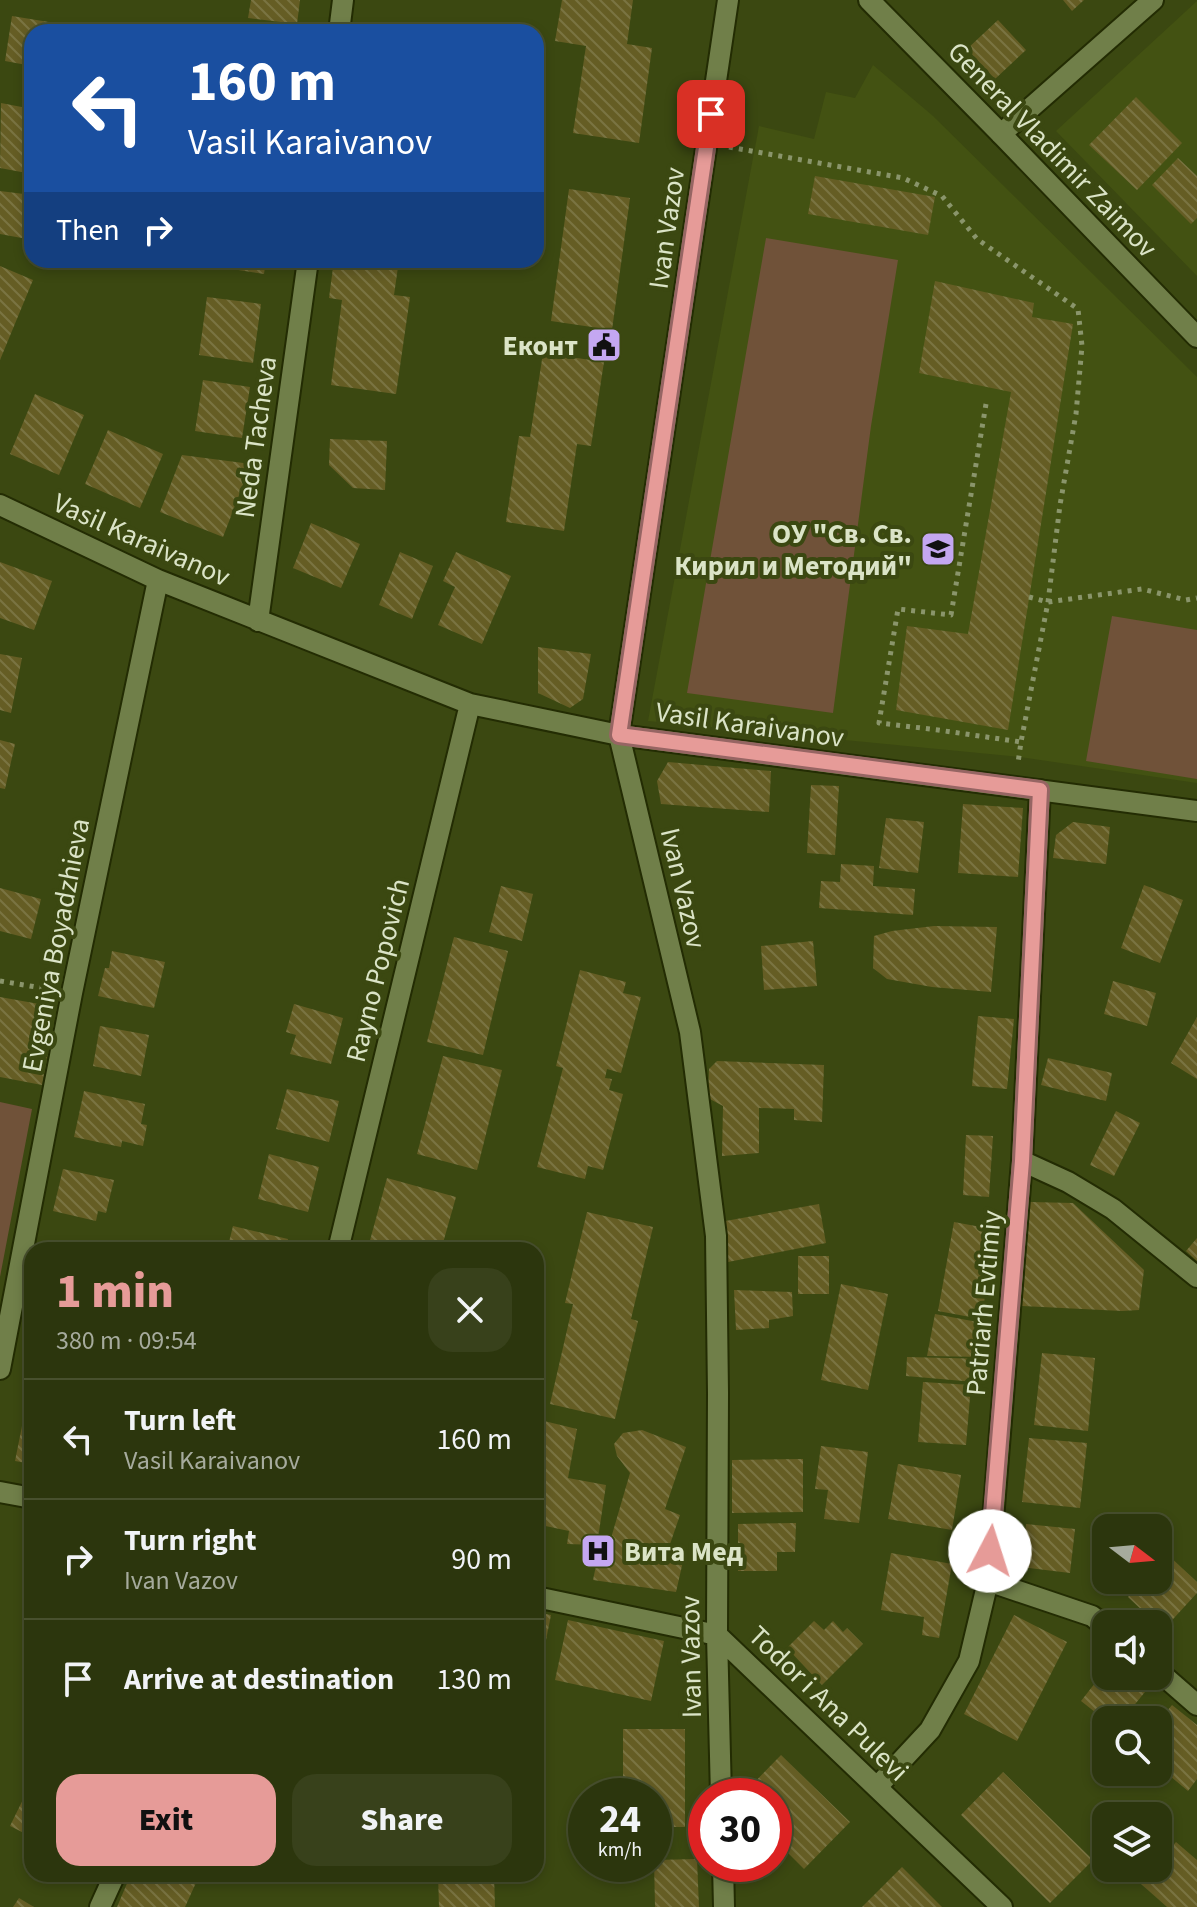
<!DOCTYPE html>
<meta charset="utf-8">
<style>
:root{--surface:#2c360d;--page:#38411b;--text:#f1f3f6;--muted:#a6ab9d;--line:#48502e;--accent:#e69b98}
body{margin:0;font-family:"Source Sans 3",sans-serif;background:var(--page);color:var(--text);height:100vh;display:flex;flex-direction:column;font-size:30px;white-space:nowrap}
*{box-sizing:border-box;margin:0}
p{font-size:26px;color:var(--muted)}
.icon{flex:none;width:44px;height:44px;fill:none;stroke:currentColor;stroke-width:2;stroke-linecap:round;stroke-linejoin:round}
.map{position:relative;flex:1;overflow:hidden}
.details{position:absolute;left:24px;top:1242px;width:520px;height:640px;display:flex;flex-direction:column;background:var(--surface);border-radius:24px;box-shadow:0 4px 12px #0003,0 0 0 2px var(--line)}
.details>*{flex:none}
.hud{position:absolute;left:24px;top:24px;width:520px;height:244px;border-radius:24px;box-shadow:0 4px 12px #0003,0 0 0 2px var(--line);background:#1a4fa0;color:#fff;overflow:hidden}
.needle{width:52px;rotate:106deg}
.buttons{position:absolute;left:1092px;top:1514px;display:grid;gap:16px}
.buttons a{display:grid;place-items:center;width:80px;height:80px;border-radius:16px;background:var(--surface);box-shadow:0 4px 12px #0003,0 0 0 2px var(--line);font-size:40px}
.speed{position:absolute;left:568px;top:1778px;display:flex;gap:16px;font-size:40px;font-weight:700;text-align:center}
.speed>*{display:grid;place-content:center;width:104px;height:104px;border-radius:50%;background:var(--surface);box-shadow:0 4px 12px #0003,0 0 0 2px var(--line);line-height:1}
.speed small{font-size:20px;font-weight:400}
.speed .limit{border:12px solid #d22;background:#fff;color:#111}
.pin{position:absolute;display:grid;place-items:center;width:68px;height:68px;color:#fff;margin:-34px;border-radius:16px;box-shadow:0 4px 12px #0006}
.me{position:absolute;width:88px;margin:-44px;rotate:5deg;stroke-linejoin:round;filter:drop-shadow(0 0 6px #0008)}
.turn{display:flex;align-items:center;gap:28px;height:168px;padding:0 32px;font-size:36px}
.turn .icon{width:104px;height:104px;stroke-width:2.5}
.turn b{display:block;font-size:56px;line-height:68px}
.then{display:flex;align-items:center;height:76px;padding:0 32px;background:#0003;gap:16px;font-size:30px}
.round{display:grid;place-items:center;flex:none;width:84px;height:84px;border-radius:24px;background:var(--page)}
.overview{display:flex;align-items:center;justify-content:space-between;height:136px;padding:0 32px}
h1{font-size:48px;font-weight:800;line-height:60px;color:var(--accent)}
.button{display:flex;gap:16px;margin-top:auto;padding:16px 32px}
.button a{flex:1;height:92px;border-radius:24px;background:var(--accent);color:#111;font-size:32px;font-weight:800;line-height:92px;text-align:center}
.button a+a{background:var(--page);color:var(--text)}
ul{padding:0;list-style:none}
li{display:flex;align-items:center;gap:24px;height:120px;padding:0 32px;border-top:2px solid var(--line)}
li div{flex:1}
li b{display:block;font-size:30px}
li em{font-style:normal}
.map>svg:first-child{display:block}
.built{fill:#435212}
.green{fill:#705239}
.building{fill:url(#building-back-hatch)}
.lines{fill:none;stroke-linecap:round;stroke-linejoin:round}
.minor-casing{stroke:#232c03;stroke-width:24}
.tertiary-casing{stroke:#232c03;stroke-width:24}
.path{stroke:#8a956b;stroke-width:5;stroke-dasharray:4 6;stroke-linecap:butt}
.minor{stroke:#707f49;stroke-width:20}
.tertiary{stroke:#707f49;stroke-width:20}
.route-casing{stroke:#966563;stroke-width:20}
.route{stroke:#e69b98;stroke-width:14}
.labels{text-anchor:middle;stroke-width:8;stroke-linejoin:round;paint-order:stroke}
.street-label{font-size:28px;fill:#dbe4c7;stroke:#3b4811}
.poi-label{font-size:28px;font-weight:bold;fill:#dbe4c7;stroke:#3b4811;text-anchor:end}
</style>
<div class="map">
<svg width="1197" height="1907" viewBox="0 0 1197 1907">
<defs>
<pattern id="building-back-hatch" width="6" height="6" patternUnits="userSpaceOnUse" patternTransform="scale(2)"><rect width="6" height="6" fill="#655d24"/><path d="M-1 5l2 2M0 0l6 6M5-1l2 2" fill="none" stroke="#7a7442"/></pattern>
</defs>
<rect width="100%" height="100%" fill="#3b4811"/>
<path class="built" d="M1197,1V276L1056,131Z
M873,65L933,116L1197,377V783L1020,757L648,721L759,126L814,139L826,92L855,98Z"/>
<path class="green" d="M766,238L898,260L871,426L833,713L687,693Z
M1112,616L1197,630V779L1086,761Z
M0,1102L32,1109L0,1277Z"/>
<path class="building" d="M251,0H300L297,24L248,18Z
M562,0H633L627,44L652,48L639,143L573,133L586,46L555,41Z
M1063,0H1084L1072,11Z
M12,16L61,24L60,32H32V66L5,61Z
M998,20L1026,50L995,79L967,49Z
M1136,97L1182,143L1137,190L1089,145Z
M1,103L32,109V174L0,168Z
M1178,158L1197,176V218L1191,224L1152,185Z
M815,176L935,197L928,235L808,214Z
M569,189L630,198L612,330L551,321Z
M0,191L32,195L27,239L0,234Z
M226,260H266L264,274L225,268Z
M334,260H399L394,295L410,297L396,394L331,385L342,300L329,298Z
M0,266L33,280L0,360Z
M935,281L1034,303L1032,317L1073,324L1008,730L896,710L907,626L968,634L1011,392L919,373Z
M207,297L261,304L253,363L199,355Z
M543,353L604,362L591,446L577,444L564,531L506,522L519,436L530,437Z
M203,380L250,387L242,438L195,431Z
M35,394L84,415L59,475L10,454Z
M108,430L163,454L140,508L85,484Z
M330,439L387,441L385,490L353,488L329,465Z
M182,455L251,464L223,537L160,512Z
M311,523L360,544L341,588L293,568Z
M400,552L433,566L412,619L379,605Z
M456,552L511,576L482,644L438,625L455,587L443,581Z
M0,562L52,581L34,630L0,618Z
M538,647L591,654L583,699L570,708L538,693Z
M0,654L22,658L11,713L0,710Z
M0,740L15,744L5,789L0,788Z
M668,762L771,771L769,812L661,804L657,781Z
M811,785L839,786L835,855L807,853Z
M963,804L1023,808L1018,877L958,873Z
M886,818L924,822L918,873L879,868Z
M1073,822L1110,827L1106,864L1053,858L1056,835Z
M841,864L874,866L873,886L915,889L913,915L819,908L821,881L840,882Z
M1144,885L1183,900L1160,963L1121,948Z
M501,886L533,894L522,941L489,932Z
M0,888L41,899L31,939L0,931Z
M934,926L997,927L991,992L932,987L887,979L873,968L874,936L892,931Z
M454,937L508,951L483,1055L427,1042Z
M813,941L817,986L764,990L761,946Z
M112,951L165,962L154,1008L98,996L105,968H109Z
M580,970L626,982L623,993L641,997L621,1073L607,1069L605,1078L612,1079L609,1090L623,1094L603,1170L588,1166L585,1179L537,1167L563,1068L556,1066Z
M1113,981L1156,993L1147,1026L1104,1014Z
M0,997L56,1007L42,1085L0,1077Z
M294,1004L343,1018L331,1064L290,1054L296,1035L286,1032Z
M978,1016L1014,1019L1007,1089L972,1086Z
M1197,1017V1079L1171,1063Z
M100,1026L149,1035L141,1076L93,1066Z
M443,1056L502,1070L477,1170L417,1154Z
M1048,1058L1112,1073L1106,1101L1041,1085Z
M717,1061L824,1065L822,1122L794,1120V1109L759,1108V1153L722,1156L723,1106L708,1098L709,1069Z
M287,1089L339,1101L329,1142L276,1129Z
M84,1091L145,1104L141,1124L147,1125L143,1146L122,1141L121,1147L74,1137Z
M1116,1111L1140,1123L1114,1176L1090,1165Z
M966,1135L993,1136L989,1197L963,1195Z
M269,1154L319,1167L308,1212L258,1199Z
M63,1169L114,1180L106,1213L98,1211L96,1221L53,1211Z
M387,1178L456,1197L441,1250H389L369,1244Z
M1030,1202L1073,1203L1144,1270L1139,1310L1122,1311L1022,1306Z
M819,1204L826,1243L728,1262L720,1222Z
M587,1212L653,1227L631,1319L638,1321L615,1419L550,1404L573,1304L565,1303Z
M954,1222L997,1230L981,1319L938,1311Z
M233,1226L288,1239L286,1250H227Z
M1197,1238V1261L1186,1251Z
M58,1241L92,1249V1250H56Z
M798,1256H829V1294H798Z
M841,1284L888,1294L868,1390L821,1380Z
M734,1290L792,1292L793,1316L769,1320V1328L736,1330Z
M935,1314L988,1324L983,1357L927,1356Z
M1042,1353L1095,1358L1088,1431L1034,1425Z
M907,1357L989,1359L986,1383L906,1376Z
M923,1382L971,1385L966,1445L918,1442Z
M28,1396H32V1464L15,1461Z
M536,1419L577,1429L568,1478L606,1485L597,1545L567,1544L569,1531L536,1524Z
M642,1430L686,1447L665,1509L680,1515L668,1550L684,1557L676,1592L593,1580L599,1551L607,1552L630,1473L617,1456L614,1444L623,1433Z
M1029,1438L1087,1443L1080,1508L1022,1502Z
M821,1446L868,1452L859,1523L824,1519L828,1490L815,1489Z
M803,1459V1512L732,1513V1460Z
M898,1464L961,1475L952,1530L888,1519Z
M796,1523L795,1552H777V1571H738V1524Z
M1026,1524L1075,1529L1070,1573L1021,1567Z
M891,1553L952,1564L939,1638L922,1635L924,1617L881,1610Z
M1167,1554L1197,1582V1593L1163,1630L1128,1597L1143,1580H1158V1564Z
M536,1612L551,1615L542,1660L536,1658Z
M1014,1615L1067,1642L1017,1741L964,1714Z
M568,1620L664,1641L651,1701L555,1680Z
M814,1621L824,1630L833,1621L843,1632L847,1628L863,1644L822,1685L787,1648Z
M1106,1669V1676H1124L1145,1692L1122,1720H1105L1081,1701Z
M1172,1705L1197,1725V1779L1188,1791L1158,1766V1722Z
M623,1729H685V1827H654V1796H623Z
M781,1755L850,1822L804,1869L774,1839V1796H741Z
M1003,1772L1093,1860L1050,1903L961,1815Z
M32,1781V1837L10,1826Z
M1176,1842L1197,1860V1907H1167L1140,1883L1153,1868H1158V1862Z
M697,1859L699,1907H655L654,1860Z
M902,1867L942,1907H862Z
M131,1874H200L185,1907H117Z
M438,1874H494L495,1907H439Z
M19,1898L34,1907H13Z"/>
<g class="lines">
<defs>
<path id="minor" d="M339,32L343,0
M1001,134L1153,0
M0,505L158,580L470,704L619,735L1197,811
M258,621L308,260
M1022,1161L1068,1182L1113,1209L1197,1277
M338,1250L470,704
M0,1369L72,993L158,580
M0,1492L32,1498
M988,1581L1092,1616L1106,1627
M536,1597L717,1635L1002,1907
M1158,1671L1197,1705
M877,1787L930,1730L969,1661L988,1581L1022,1161L1040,790
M721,1796L717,1635L718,1393L716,1236L690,1032L619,735L728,0
M723,1864L724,1907
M100,1907L115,1874"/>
<path id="tertiary" d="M869,0L1001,134L1197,337"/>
</defs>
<use href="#minor" class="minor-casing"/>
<use href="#tertiary" class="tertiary-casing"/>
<path class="path" d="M729,147L903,178L942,196L977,239L1078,309L1082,346L1076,414L1060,505L1048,602L1021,742L1018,763
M986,404L951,615L898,609L879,723L938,730L1021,742
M1029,597L1048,602L1142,589L1186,600L1197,598
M0,981L48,989"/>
<use href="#minor" class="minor"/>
<use href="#tertiary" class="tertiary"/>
</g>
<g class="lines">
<defs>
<path id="route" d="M711,114L619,735L1040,790L1022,1161L990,1551"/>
</defs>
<use href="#route" class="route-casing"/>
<use href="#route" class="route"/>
</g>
<defs>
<symbol id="civic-square" viewBox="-11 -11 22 22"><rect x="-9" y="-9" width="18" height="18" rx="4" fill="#c4a7f1" stroke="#3b4811"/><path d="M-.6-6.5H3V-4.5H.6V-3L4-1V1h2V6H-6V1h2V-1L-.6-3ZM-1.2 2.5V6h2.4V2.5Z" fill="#111"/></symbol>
<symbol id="school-square" viewBox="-11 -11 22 22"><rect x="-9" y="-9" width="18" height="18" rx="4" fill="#c4a7f1" stroke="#3b4811"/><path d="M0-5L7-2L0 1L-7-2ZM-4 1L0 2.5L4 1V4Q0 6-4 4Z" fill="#111"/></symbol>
<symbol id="hospital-square" viewBox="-11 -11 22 22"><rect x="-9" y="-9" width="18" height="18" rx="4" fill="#c4a7f1" stroke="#3b4811"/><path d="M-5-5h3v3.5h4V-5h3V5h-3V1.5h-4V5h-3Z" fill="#111"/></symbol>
</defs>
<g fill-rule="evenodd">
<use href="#civic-square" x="584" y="325" width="40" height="40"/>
<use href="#school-square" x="918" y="529" width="40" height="40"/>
<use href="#hospital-square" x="578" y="1531" width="40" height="40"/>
</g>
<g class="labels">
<g class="street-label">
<text transform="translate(1053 149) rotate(46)" y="10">General Vladimir Zaimov</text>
<text transform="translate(666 228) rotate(-82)" y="10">Ivan Vazov</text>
<text transform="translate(255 437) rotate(-82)" y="10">Neda Tacheva</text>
<text transform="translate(142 539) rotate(24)" y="10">Vasil Karaivanov</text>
<text transform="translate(750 724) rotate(8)" y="10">Vasil Karaivanov</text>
<text transform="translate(684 888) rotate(77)" y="10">Ivan Vazov</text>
<text transform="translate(55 945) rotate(-79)" y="10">Evgeniya Boyadzhieva</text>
<text transform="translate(377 970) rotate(-76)" y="10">Rayno Popovich</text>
<text transform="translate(983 1303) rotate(-85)" y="10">Patriarh Evtimiy</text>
<text transform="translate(690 1657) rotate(-91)" y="10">Ivan Vazov</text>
<text transform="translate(829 1703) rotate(44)" y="10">Todor i Ana Pulevi</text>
</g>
<g class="poi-label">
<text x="578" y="355">Еконт</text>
<text x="912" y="543">ОУ "Св. Св.<tspan x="912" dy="32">Кирил и Методий"</tspan></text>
<text x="624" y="1561" text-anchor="start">Вита Мед</text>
</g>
</g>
</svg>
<div class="buttons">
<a><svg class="needle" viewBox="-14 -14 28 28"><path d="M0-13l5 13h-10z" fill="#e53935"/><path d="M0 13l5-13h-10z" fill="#a6ab9d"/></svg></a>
<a><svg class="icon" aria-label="sound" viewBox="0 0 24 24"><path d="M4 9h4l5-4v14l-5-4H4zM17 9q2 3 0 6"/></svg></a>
<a><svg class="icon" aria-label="search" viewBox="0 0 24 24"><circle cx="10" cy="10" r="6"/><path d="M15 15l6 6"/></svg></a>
<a><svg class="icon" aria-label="layers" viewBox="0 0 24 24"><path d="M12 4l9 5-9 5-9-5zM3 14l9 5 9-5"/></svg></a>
</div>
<div class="speed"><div>24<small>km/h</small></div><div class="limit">30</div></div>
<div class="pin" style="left:711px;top:114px;background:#d93025"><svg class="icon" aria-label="arrive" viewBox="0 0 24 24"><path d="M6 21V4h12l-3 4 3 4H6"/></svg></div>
<svg class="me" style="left:990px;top:1551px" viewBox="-20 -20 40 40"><circle r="19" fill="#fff"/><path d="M0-13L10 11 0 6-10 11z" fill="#e69b98"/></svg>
<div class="hud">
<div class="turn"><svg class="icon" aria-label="left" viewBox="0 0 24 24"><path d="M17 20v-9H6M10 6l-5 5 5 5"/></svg><div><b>160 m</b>Vasil Karaivanov</div></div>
<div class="then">Then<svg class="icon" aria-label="right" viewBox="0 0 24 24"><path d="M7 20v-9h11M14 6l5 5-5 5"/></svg></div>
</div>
<section class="details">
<div class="overview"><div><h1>1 min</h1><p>380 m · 09:54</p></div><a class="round"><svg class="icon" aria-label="close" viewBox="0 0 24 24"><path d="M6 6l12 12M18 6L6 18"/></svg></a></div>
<ul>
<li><svg class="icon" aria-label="left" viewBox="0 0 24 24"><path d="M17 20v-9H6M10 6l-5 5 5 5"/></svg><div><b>Turn left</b><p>Vasil Karaivanov</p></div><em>160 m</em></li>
<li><svg class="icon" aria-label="right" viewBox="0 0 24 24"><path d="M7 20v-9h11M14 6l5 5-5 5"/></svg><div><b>Turn right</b><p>Ivan Vazov</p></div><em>90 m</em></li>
<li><svg class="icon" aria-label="arrive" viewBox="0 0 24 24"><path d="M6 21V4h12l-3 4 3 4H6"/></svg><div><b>Arrive at destination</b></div><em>130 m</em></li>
</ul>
<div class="button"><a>Exit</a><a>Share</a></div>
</section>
</div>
